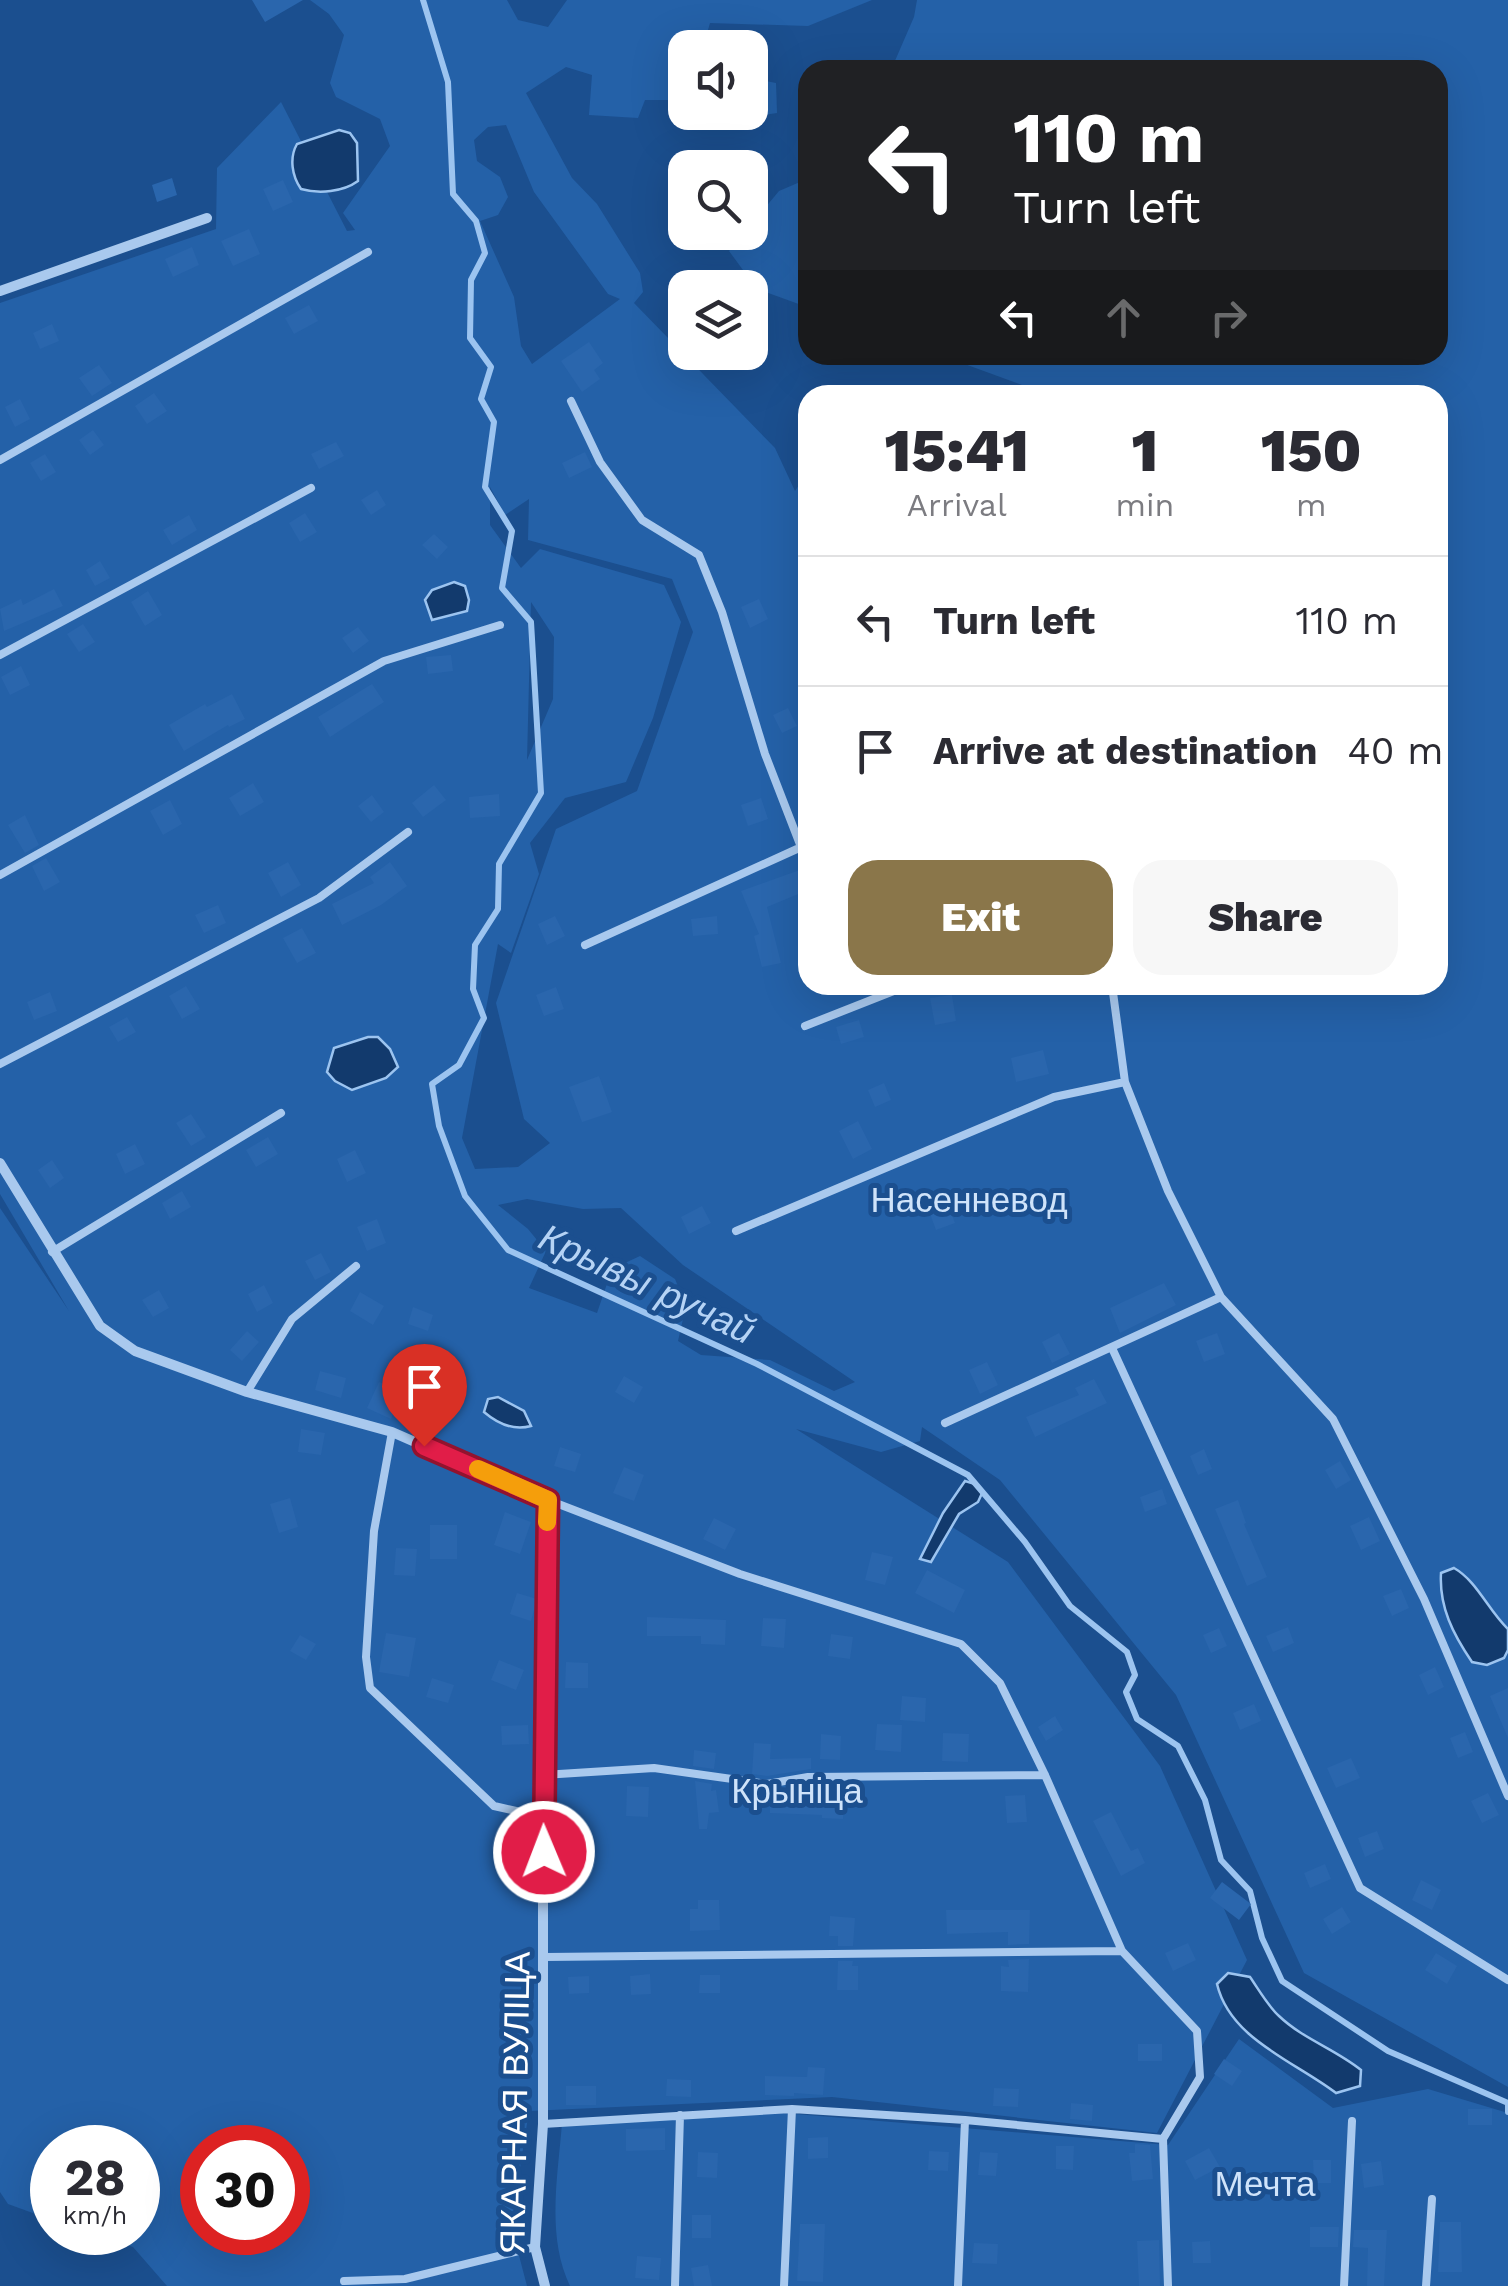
<!DOCTYPE html>
<meta charset="utf-8">
<style>
:root{--surface:#fff;--page:#f7f7f7;--text:#2b2b33;--muted:#7c7c81;--line:#e1e1e2;--accent:#8a764a}
body{margin:0;font-family:"Work Sans",sans-serif;background:var(--page);color:var(--text);height:100vh;display:flex;flex-direction:column;font-size:38px;white-space:nowrap}
*{box-sizing:border-box;margin:0}
p{font-size:32px;color:var(--muted)}
.icon{flex:none;width:55px;height:55px;fill:none;stroke:currentColor;stroke-width:2;stroke-linecap:round;stroke-linejoin:round}
.map{position:relative;flex:1;overflow:hidden}
.drawer{position:absolute;left:798px;top:385px;width:650px;height:610px;display:flex;flex-direction:column;background:var(--surface);border-radius:30px;box-shadow:0 10px 40px #0002}
.drawer>*{flex:none}
.banner{position:absolute;left:798px;top:60px;width:650px;height:305px;border-radius:30px;box-shadow:0 10px 40px #0002;background:#202124;color:#fff;overflow:hidden}
.fabs{position:absolute;left:668px;top:30px;display:grid;gap:20px}
.fabs a{display:grid;place-items:center;width:100px;height:100px;border-radius:20px;background:var(--surface);box-shadow:0 10px 40px #0002;font-size:50px}
.speed{position:absolute;left:30px;top:2125px;display:flex;gap:20px;font-size:50px;font-weight:700;text-align:center}
.speed>*{display:grid;place-content:center;width:130px;height:130px;border-radius:50%;background:var(--surface);box-shadow:0 10px 40px #0002;line-height:1}
.speed small{font-size:25px;font-weight:400}
.speed .limit{border:15px solid #d22;background:#fff;color:#111}
.pin{position:absolute;display:grid;place-items:center;width:85px;height:85px;color:#fff;margin:-102px -42px;border-radius:50% 50% 50% 0;rotate:-45deg;box-shadow:0 0 10px #0007}
.pin .icon{rotate:45deg}
.me{position:absolute;width:110px;margin:-55px;rotate:359deg;stroke-linejoin:round;filter:drop-shadow(0 0 8px #0008)}
.turn{display:flex;align-items:center;gap:35px;height:210px;padding:0 50px;font-size:45px}
.turn .icon{width:130px;height:130px;stroke-width:2.5}
.turn b{display:block;font-size:70px;line-height:85px}
.lanes{display:flex;align-items:center;height:95px;padding:0 50px;background:#0003;justify-content:center;gap:50px;direction:ltr}
.lanes .off{opacity:.35}
.eta{display:flex;justify-content:space-evenly;align-items:center;height:170px;text-align:center}
.eta b{font-size:60px;font-weight:800;line-height:70px}
.action{display:flex;gap:20px;margin-top:auto;padding:20px 50px}
.action a{flex:1;height:115px;border-radius:30px;background:var(--accent);color:#fff;font-size:40px;font-weight:800;line-height:115px;text-align:center}
.action a+a{background:var(--page);color:var(--text)}
ul{padding:0;list-style:none}
li{display:flex;align-items:center;gap:30px;height:130px;padding:0 50px;border-top:2px solid var(--line)}
li div{flex:1}
li b{display:block;font-size:38px}
li em{font-style:normal}
.map>svg:first-child{display:block}
.green{fill:#2461a8;fill-rule:evenodd}
.water{fill:#123a6d;stroke:#9cc4f0;stroke-width:2.5}
.lines{fill:none;stroke-linecap:round;stroke-linejoin:round}
.stream{stroke:#9cc4f0;stroke-width:6}
.building{fill:#2a66ad}
.lane{stroke:#a9c9ee;stroke-width:8}
.street{stroke:#a9c9ee;stroke-width:10}
.route-casing{stroke:#92132f;stroke-width:25}
.route{stroke:#e11d48;stroke-width:18}
.slow{stroke:#f59e0b;stroke-width:18}
.labels{text-anchor:middle;stroke-width:10;stroke-linejoin:round;paint-order:stroke}
.park-label{font-size:35px;fill:#cfe3fa;stroke:#1b4f8f}
.street-label{font-size:35px;fill:#fff;stroke:#1b4f8f}
.water-label{font-size:38px;font-style:italic;fill:#b5d3f5;stroke:#1b4f8f}
</style>
<div class="map">
<svg width="1508" height="2286" viewBox="0 0 1508 2286">
<rect width="100%" height="100%" fill="#1b4f8f"/>
<path class="green" d="M310,0H507L518,20L548,27L567,0H872L808,26L710,23L703,47L685,48V100H645L638,118L589,115L592,75L566,67L526,93L572,178L597,204L640,273L643,292L634,303L775,448L795,491L807,473L808,985H1438V395H1032L1030,388L940,355H1438V70H891L914,17L917,0H1508V2087L1304,1973L1176,1695L1000,1480L922,1427L920,1441L881,1452L796,1429L1008,1562L1160,1766L1247,1960L1157,2133L832,2097L529,2111L511,2225L527,2286H167L133,2247L90,2233L138,2232V2148H52V2220L8,2204L0,2192V1208L69,1311L0,1194V303L216,229L217,168L281,102L347,231L355,230L343,213L390,146L380,119L336,97L330,83L344,35L329,14ZM506,125L534,192L608,294L620,299L532,364L521,346L514,297L480,221L498,215L508,197L500,177L477,161L474,140L488,127ZM490,487L505,515L529,499L528,540L672,579L693,632L637,791L556,829L496,1003L524,1119L550,1143L518,1167L475,1169L462,1138L498,944L511,953L539,874L530,843L565,798L626,782L653,718L681,622L664,585L540,549L521,568L490,525ZM531,602L554,637L553,699L527,760ZM527,1199L583,1209L621,1208L683,1265L855,1382L834,1391L770,1360L701,1355L678,1341L686,1306L675,1279L640,1256L612,1269L597,1313L529,1288L546,1251L528,1229L498,1205ZM202,2148H288V2232H202Z
M750,78L776,83L777,113L718,122L704,113L750,112Z
M807,179V307L757,289L729,251L745,233L750,232V226L779,191Z
M1239,2039L1333,2108L1428,2089L1508,2113V2286H570C546,2236 558,2176 562,2123L783,2113L1168,2145Z"/>
<path class="water" d="M339,130L350,133L357,143L358,181C343,192 319,194 301,189C292,176 289,158 297,144Z
M454,582L465,586L469,600L467,611L432,620L425,600L432,590Z
M368,1037H378L390,1049L398,1067L386,1078L352,1090L335,1081L327,1072L334,1048Z
M498,1397L524,1411L531,1426C513,1431 498,1424 484,1412L488,1399Z
M965,1481L975,1484L983,1491L978,1502L959,1514L931,1562L920,1559L943,1513Z
M1454,1568C1477,1581 1488,1610 1508,1629V1650L1504,1658L1487,1665L1472,1662C1453,1634 1439,1607 1441,1573Z
M1228,1973L1250,1977C1259,1990 1268,2006 1279,2016C1303,2039 1335,2049 1361,2070L1360,2086L1336,2093C1294,2061 1230,2039 1217,1984Z"/>
<g class="lines">
<path class="stream" d="M423,0L448,82L453,194L476,221L485,253L471,280L470,338L491,367L481,399L494,422L485,487L512,531L502,588L531,622L541,793L499,864L498,909L475,945L473,989L484,1018L459,1065L432,1084L439,1126L465,1196L508,1250L757,1364L968,1475L1025,1542L1070,1606L1127,1652L1135,1675L1126,1692L1137,1719L1178,1746L1205,1800L1221,1860L1250,1891L1262,1938L1282,1981L1388,2051L1508,2103V2112"/>
</g>
<path class="building" d="M252,0H303L265,22Z
M172,178L177,195L157,202L152,185Z
M283,180L293,202L273,211L263,189Z
M249,229L260,254L233,266L221,241Z
M192,247L199,265L173,277L165,259Z
M309,305L318,321L294,334L285,318Z
M52,324L59,341L40,349L33,333Z
M589,342L603,363L594,370L600,379L582,392L561,361Z
M99,365L112,383L92,396L79,378Z
M154,393L167,411L147,424L135,406Z
M20,399L30,419L15,427L5,407Z
M93,430L104,445L90,455L79,440Z
M336,442L344,456L319,469L311,454Z
M585,452L592,467L569,478L562,463Z
M45,454L56,472L41,481L30,463Z
M377,490L386,505L371,515L361,500Z
M305,513L317,532L300,542L289,523Z
M189,515L197,530L172,545L163,530Z
M434,534L448,547L437,559L422,545Z
M100,561L110,578L95,586L86,570Z
M54,589L63,606L4,631L0,609L21,599L23,605Z
M148,591L162,615L145,626L131,602Z
M759,599L768,619L750,628L741,607Z
M83,624L95,642L79,652L67,634Z
M358,627L369,641L353,653L342,638Z
M451,655L453,671L428,674L426,657Z
M21,666L30,685L10,695L1,677Z
M372,684L384,702L330,737L318,717Z
M232,694L245,719L229,727L228,725L184,751L169,725L205,704L207,707Z
M788,708L797,726L782,733L773,715Z
M253,783L264,802L240,816L229,798Z
M434,785L446,800L423,817L412,803Z
M499,794L500,816L470,818L469,797Z
M372,795L384,812L371,822L358,806Z
M761,798L768,819L748,826L741,805Z
M170,800L182,824L163,835L150,811Z
M25,815L39,845L25,853L8,825Z
M46,858L60,882L44,891L32,866Z
M288,862L301,885L281,897L268,873Z
M390,862L407,886L381,905L342,925L332,904L374,883L370,877Z
M808,867V890L767,907L781,963L762,967L754,936L759,934L741,891Z
M218,905L226,923L204,933L195,915Z
M555,916L565,936L547,945L538,924Z
M717,916L718,934L693,936L691,919Z
M302,928L316,953L297,963L283,938Z
M186,986L200,1009L182,1019L169,996Z
M556,987L564,1009L544,1016L536,995Z
M50,992L57,1011L34,1020L27,1002Z
M952,995L956,1021L935,1025L930,998Z
M127,1017L136,1032L118,1042L109,1027Z
M859,1020L864,1037L841,1044L836,1027Z
M1043,1050L1049,1074L1016,1082L1011,1058Z
M599,1076L612,1112L582,1122L569,1087Z
M884,1083L891,1100L875,1107L868,1090Z
M191,1114L206,1137L191,1146L176,1123Z
M858,1121L872,1149L853,1159L839,1131Z
M268,1137L278,1154L256,1167L246,1150Z
M135,1144L145,1164L125,1174L116,1154Z
M355,1150L366,1173L347,1182L337,1159Z
M52,1160L64,1178L50,1188L38,1170Z
M182,1191L191,1207L170,1219L162,1203Z
M948,1204L955,1223L936,1230L929,1211Z
M702,1206L711,1223L689,1234L681,1217Z
M377,1219L386,1243L367,1251L357,1227Z
M321,1253L331,1272L315,1280L305,1261Z
M1164,1283L1176,1305L1120,1333L1110,1308Z
M264,1285L273,1303L257,1312L248,1294Z
M159,1290L169,1308L153,1317L142,1300Z
M360,1292L384,1306L373,1325L350,1311Z
M413,1307L433,1315L428,1331L408,1324Z
M247,1331L259,1342L242,1361L230,1350Z
M1059,1333L1070,1354L1052,1363L1042,1342Z
M1217,1333L1225,1354L1204,1362L1196,1341Z
M987,1362L998,1385L980,1394L969,1370Z
M320,1371L346,1378L341,1398L315,1390Z
M624,1376L643,1387L634,1403L615,1392Z
M1094,1379L1107,1403L1035,1437L1026,1417L1079,1395L1075,1388Z
M379,1382L402,1392L391,1419L367,1408Z
M301,1429L325,1433L321,1455L298,1452Z
M560,1447L581,1454L575,1472L554,1466Z
M1204,1449L1212,1469L1198,1475L1190,1456Z
M1340,1461L1351,1480L1336,1489L1325,1470Z
M624,1467L644,1475L634,1501L613,1493Z
M1162,1489L1167,1504L1145,1512L1140,1497Z
M290,1498L298,1527L279,1533L270,1504Z
M1238,1500L1246,1523L1244,1524L1267,1577L1247,1586L1215,1509Z
M505,1512L531,1522L520,1554L494,1545Z
M1369,1517L1380,1541L1361,1550L1350,1526Z
M714,1518L736,1529L725,1550L703,1539Z
M430,1525H457V1559H430Z
M396,1548L417,1549L415,1576L394,1575Z
M872,1552L893,1557L885,1585L865,1580Z
M927,1570L965,1590L954,1613L915,1593Z
M1401,1589L1409,1608L1392,1616L1383,1596Z
M517,1593L537,1599L531,1621L510,1614Z
M647,1617L726,1620L725,1645L701,1644V1636H647Z
M763,1618L786,1619L784,1648L761,1646Z
M1288,1627L1294,1643L1273,1652L1266,1636Z
M1219,1628L1227,1646L1211,1653L1203,1635Z
M386,1633L416,1638L409,1677L379,1672Z
M831,1634L853,1637L850,1659L828,1656Z
M300,1635L316,1644L306,1660L290,1651Z
M499,1660L524,1670L516,1690L491,1680Z
M566,1662L588,1663V1688H565Z
M1435,1667L1444,1687L1428,1695L1419,1675Z
M432,1678L454,1685L448,1703L426,1697Z
M1508,1688V1738L1490,1696Z
M902,1696L926,1698L925,1722L900,1720Z
M1254,1704L1261,1721L1240,1730L1233,1713Z
M1055,1716L1063,1730L1046,1741L1038,1727Z
M877,1724L902,1725L901,1752L875,1750Z
M528,1725L529,1744L502,1745L501,1726Z
M1465,1732L1473,1752L1458,1758L1450,1738Z
M943,1733L969,1734L968,1762L942,1761Z
M821,1734L841,1736L840,1760L820,1759Z
M754,1743L771,1744L770,1759L811,1758V1769L767,1776L752,1774Z
M694,1750L716,1753L714,1769L693,1766Z
M1351,1758L1360,1778L1336,1788L1327,1768Z
M695,1781L712,1784L711,1791L716,1790L719,1812L709,1813L707,1829H699Z
M811,1784V1791L844,1792L843,1819L822,1818V1815L770,1813V1791Z
M627,1786L649,1787L648,1817L626,1816Z
M1488,1793L1499,1815L1482,1823L1471,1801Z
M1025,1795L1027,1822L1007,1823L1005,1796Z
M1111,1812L1131,1851L1138,1848L1145,1863L1121,1876L1093,1821Z
M1377,1831L1384,1849L1365,1857L1358,1838Z
M573,1834H591L592,1855L574,1856Z
M1325,1864L1331,1879L1310,1888L1304,1873Z
M1421,1880L1441,1890L1432,1910L1412,1900Z
M1222,1882L1251,1904L1239,1920L1210,1898Z
M698,1900H719L720,1930L690,1931V1909H698Z
M1342,1907L1351,1922L1332,1934L1323,1919Z
M946,1910H1030L1029,1944L1008,1945V1932L947,1934Z
M830,1916L855,1918L853,1946H838V1936H829Z
M1188,1943L1196,1960L1173,1971L1165,1953Z
M1436,1953L1457,1966L1447,1984L1425,1970Z
M1029,1959L1028,1992L1001,1991V1966L1009,1967L1008,1960Z
M838,1961H853L852,1966H858V1990H837Z
M650,1974L651,1994L631,1995L630,1976Z
M700,1975H720V1993H699Z
M589,1976V1993L569,1994L568,1977Z
M1138,2044H1162V2061H1138Z
M1224,2059L1242,2071L1232,2086L1214,2074Z
M808,2067L825,2068L823,2095L794,2093V2096L765,2095V2076L807,2077Z
M667,2079L691,2080V2097L666,2096Z
M566,2086H596V2105H566Z
M994,2088L1019,2089L1018,2107L993,2106Z
M1071,2103L1093,2105L1092,2121L1070,2119Z
M1468,2109H1492V2125H1468Z
M665,2128V2150L626,2151V2129Z
M828,2137V2158L808,2159V2138Z
M1135,2144L1150,2145L1153,2179L1132,2181L1129,2153H1135Z
M1056,2146H1074L1073,2170L1056,2169Z
M1209,2148L1220,2167L1195,2180L1185,2161Z
M929,2151L949,2152L948,2171L928,2170Z
M698,2152L718,2153L717,2178L697,2177Z
M980,2152L998,2153L996,2176L978,2175Z
M1313,2160H1331V2183H1314Z
M1381,2161L1384,2185L1364,2188L1361,2164Z
M692,2215H711V2238H692Z
M1440,2222H1461L1462,2272H1438Z
M800,2224H825L823,2282L797,2281Z
M1310,2227H1339L1338,2247H1310Z
M1354,2230H1387L1384,2286H1367L1368,2248L1353,2247Z
M1159,2240L1160,2286H1139L1137,2241Z
M1210,2241L1211,2263H1193L1192,2242Z
M974,2243L998,2244L997,2264L972,2263Z
M637,2256L661,2258L659,2280L635,2278Z
M708,2265L712,2286H694L691,2268Z"/>
<g class="lines">
<path class="lane" d="M571,401L600,462L642,520L699,555L722,612L765,754L801,847
M0,460L368,252
M0,655L311,488
M0,875L384,661L500,625
M585,945L808,844
M1112,985L1125,1082L1168,1191L1221,1297
M805,1026L909,985
M0,1064L319,898L408,832
M736,1231L1054,1097L1125,1082
M52,1252L281,1113
M1112,1348L1360,1888L1508,1980
M247,1392L292,1319L356,1266
M945,1423L1221,1297L1333,1419L1424,1599L1508,1796
M392,1432L374,1531L366,1657L370,1688L494,1806L543,1817
M543,1775L654,1768L767,1784L808,1777L1045,1775
M545,1957L1122,1951
M543,2124L792,2109L965,2120L1163,2139L1200,2077L1197,2031L1122,1951L1045,1775L1000,1683L961,1644L740,1574L548,1500
M1163,2139L1168,2286
M344,2281L405,2279L535,2247
M675,2286L680,2115
M784,2286L792,2109
M958,2286L965,2120
M1344,2286L1352,2121
M1426,2286L1432,2199"/>
<path class="street" d="M0,291L207,218
M0,1163L100,1326L135,1351L247,1392L392,1432L548,1500L543,1775V2124L535,2247L545,2286"/>
</g>
<g class="lines">
<defs>
<path id="route" d="M424,1446L548,1500L544,1852"/>
</defs>
<use href="#route" class="route-casing"/>
<use href="#route" class="route"/>
<path class="slow" d="M478,1469L548,1500L547,1522"/>
</g>
<g class="labels">
<g class="park-label">
<text x="969" y="1212">Насенневод</text>
<text x="797" y="1803">Крыніца</text>
<text x="1265" y="2196">Мечта</text>
</g>
<g class="street-label">
<text transform="translate(515 2103) rotate(-89)" y="12">ЯКАРНАЯ ВУЛІЦА</text>
</g>
<g class="water-label">
<text transform="translate(647 1284) rotate(25)" y="13">Крывы ручай</text>
</g>
</g>
</svg>
<div class="fabs">
<a><svg class="icon" aria-label="sound" viewBox="0 0 24 24"><path d="M4 9h4l5-4v14l-5-4H4zM17 9q2 3 0 6"/></svg></a>
<a><svg class="icon" aria-label="search" viewBox="0 0 24 24"><circle cx="10" cy="10" r="6"/><path d="M15 15l6 6"/></svg></a>
<a><svg class="icon" aria-label="layers" viewBox="0 0 24 24"><path d="M12 4l9 5-9 5-9-5zM3 14l9 5 9-5"/></svg></a>
</div>
<div class="speed"><div>28<small>km/h</small></div><div class="limit">30</div></div>
<div class="pin" style="left:424px;top:1446px;background:#d93025"><svg class="icon" aria-label="arrive" viewBox="0 0 24 24"><path d="M6 21V4h12l-3 4 3 4H6"/></svg></div>
<svg class="me" style="left:544px;top:1852px" viewBox="-20 -20 40 40"><circle r="17" fill="#e11d48" stroke="#fff" stroke-width="3"/><path d="M0-11L8 9 0 5-8 9z" fill="#fff"/></svg>
<div class="banner">
<div class="turn"><svg class="icon" aria-label="left" viewBox="0 0 24 24"><path d="M17 20v-9H6M10 6l-5 5 5 5"/></svg><div><b>110 m</b>Turn left</div></div>
<div class="lanes"><svg class="icon" aria-label="left" viewBox="0 0 24 24"><path d="M17 20v-9H6M10 6l-5 5 5 5"/></svg><svg class="icon off" aria-label="ahead" viewBox="0 0 24 24"><path d="M12 20V5M6 11l6-6 6 6"/></svg><svg class="icon off" aria-label="right" viewBox="0 0 24 24"><path d="M7 20v-9h11M14 6l5 5-5 5"/></svg></div>
</div>
<section class="drawer">
<div class="eta">
<div><b>15:41</b><p>Arrival</p></div>
<div><b>1</b><p>min</p></div>
<div><b>150</b><p>m</p></div>
</div>
<ul>
<li><svg class="icon" aria-label="left" viewBox="0 0 24 24"><path d="M17 20v-9H6M10 6l-5 5 5 5"/></svg><div><b>Turn left</b></div><em>110 m</em></li>
<li><svg class="icon" aria-label="arrive" viewBox="0 0 24 24"><path d="M6 21V4h12l-3 4 3 4H6"/></svg><div><b>Arrive at destination</b></div><em>40 m</em></li>
</ul>
<div class="action"><a>Exit</a><a>Share</a></div>
</section>
</div>
